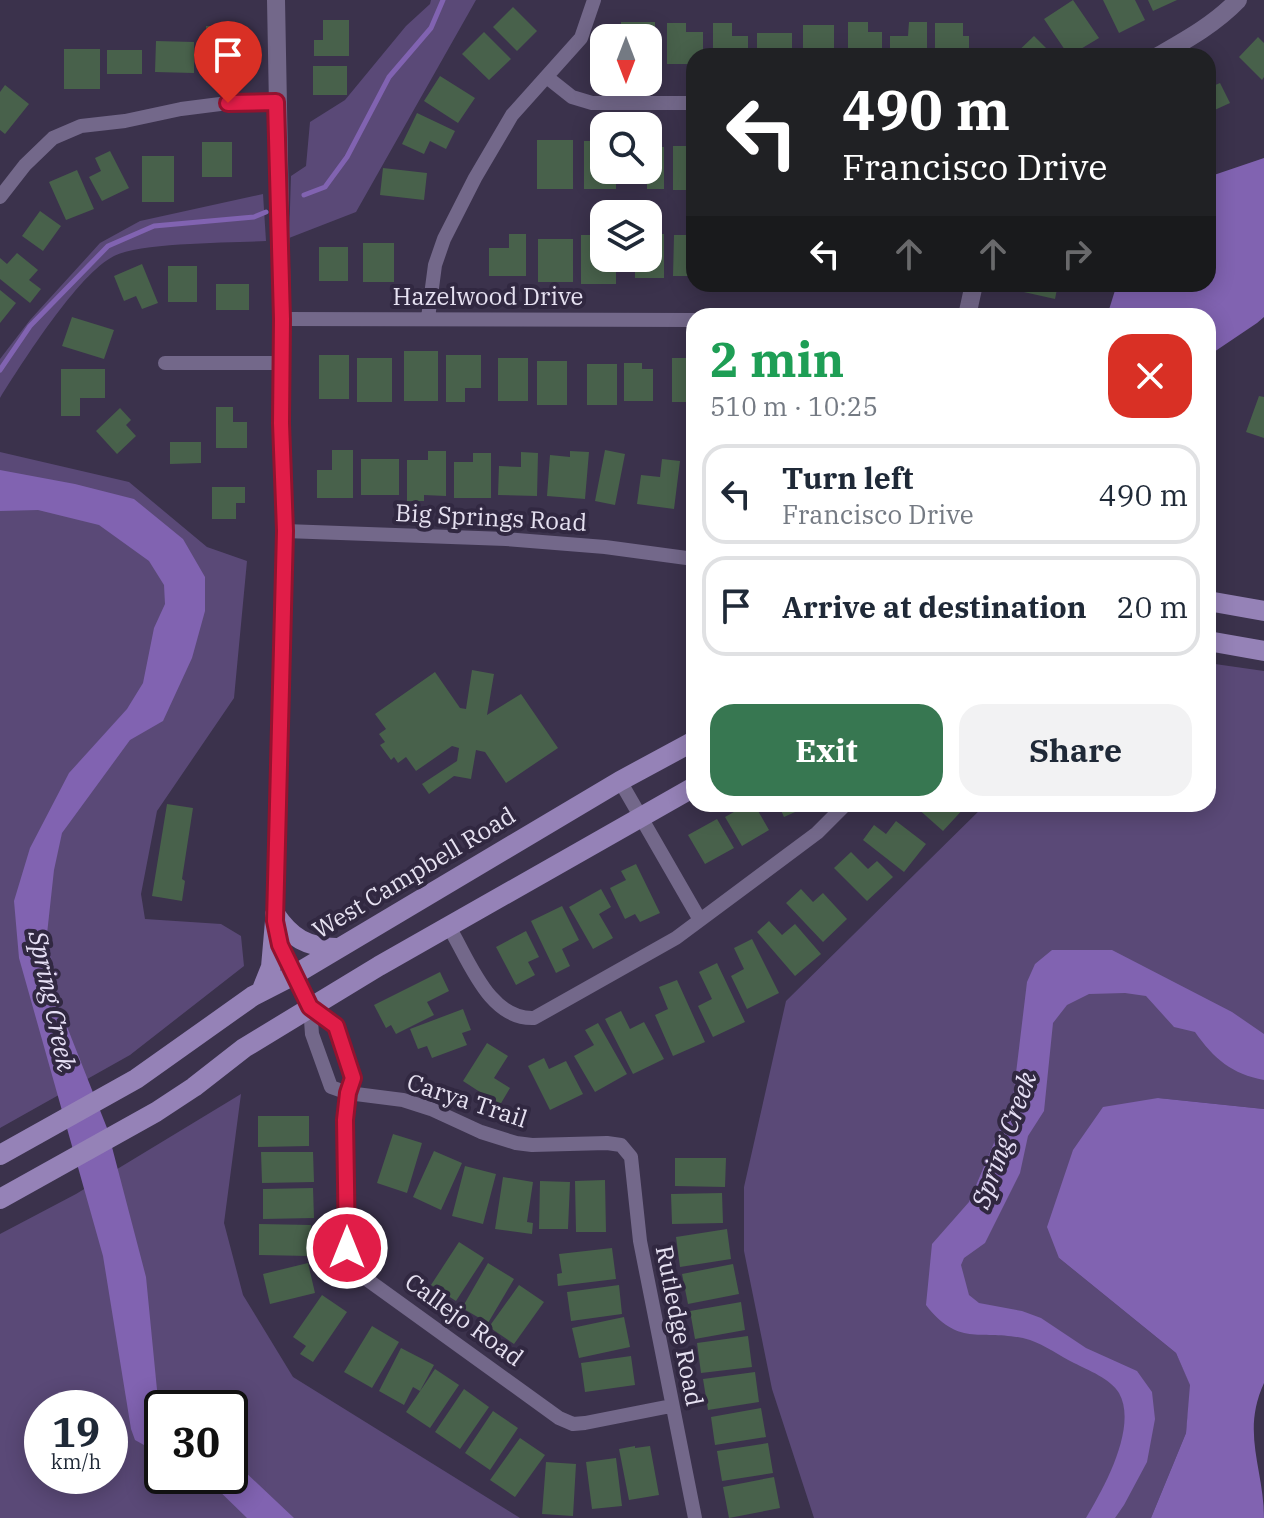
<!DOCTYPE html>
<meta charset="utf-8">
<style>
:root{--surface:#fff;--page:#f2f2f3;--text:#1f2937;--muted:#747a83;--line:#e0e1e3;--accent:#377751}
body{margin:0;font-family:"IBM Plex Serif",serif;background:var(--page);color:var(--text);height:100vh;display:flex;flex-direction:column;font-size:30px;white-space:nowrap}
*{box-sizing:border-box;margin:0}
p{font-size:26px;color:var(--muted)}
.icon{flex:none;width:44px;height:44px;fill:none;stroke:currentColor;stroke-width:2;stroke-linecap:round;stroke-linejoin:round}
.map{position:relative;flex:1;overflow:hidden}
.panel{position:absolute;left:686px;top:308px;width:530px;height:504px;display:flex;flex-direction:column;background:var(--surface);border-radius:24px;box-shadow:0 4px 20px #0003}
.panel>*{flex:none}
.banner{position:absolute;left:686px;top:48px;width:530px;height:244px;border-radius:24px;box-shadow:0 4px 20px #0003;background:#202124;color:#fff;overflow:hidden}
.needle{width:52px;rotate:180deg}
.fabs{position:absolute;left:590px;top:24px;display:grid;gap:16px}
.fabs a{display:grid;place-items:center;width:72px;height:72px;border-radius:16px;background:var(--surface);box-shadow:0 4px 20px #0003;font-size:40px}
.speed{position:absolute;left:24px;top:1390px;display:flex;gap:16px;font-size:40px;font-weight:700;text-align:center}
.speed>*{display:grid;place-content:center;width:104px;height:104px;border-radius:50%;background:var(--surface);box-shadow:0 4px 20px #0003;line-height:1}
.speed small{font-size:20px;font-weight:400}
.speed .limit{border:4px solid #111;border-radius:12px;background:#fff;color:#111}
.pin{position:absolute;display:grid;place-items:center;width:68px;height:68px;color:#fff;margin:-82px -34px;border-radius:50% 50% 50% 0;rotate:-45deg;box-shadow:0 0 8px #0007}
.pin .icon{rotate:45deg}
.me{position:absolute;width:88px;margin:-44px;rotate:0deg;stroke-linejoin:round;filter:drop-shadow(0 0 6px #0008)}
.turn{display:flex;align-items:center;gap:28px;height:168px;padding:0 24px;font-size:36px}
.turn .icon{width:104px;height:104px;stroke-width:2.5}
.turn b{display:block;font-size:56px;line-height:68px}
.lanes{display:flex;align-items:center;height:76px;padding:0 24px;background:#0003;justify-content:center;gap:40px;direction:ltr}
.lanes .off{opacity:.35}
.round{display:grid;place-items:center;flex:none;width:84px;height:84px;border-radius:24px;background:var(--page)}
.summary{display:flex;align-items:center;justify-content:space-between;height:136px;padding:0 24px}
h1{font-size:48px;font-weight:800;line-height:60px;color:#1e9e55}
.button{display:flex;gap:16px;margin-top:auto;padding:16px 24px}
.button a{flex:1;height:92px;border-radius:24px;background:var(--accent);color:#fff;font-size:32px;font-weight:800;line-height:92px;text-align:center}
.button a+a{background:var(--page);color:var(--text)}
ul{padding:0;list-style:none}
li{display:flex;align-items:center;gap:24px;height:100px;margin:0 16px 12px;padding:0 8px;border:4px solid var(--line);border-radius:24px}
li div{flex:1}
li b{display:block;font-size:30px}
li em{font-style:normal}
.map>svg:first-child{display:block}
.green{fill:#5a4977;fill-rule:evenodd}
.water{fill:#8163b1}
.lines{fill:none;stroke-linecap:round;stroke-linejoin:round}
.stream{stroke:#8163b1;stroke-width:5}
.building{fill:#48614b}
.minor{stroke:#73688a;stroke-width:14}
.tertiary{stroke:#73688a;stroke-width:18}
.secondary{stroke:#9582b7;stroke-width:20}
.route-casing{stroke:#92132f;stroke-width:20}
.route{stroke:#e11d48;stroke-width:14}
.labels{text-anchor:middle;stroke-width:8;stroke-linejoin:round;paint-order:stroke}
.street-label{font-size:24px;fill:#e6e1f1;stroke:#312841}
.water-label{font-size:26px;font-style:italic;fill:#e7e0f6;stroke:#312841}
</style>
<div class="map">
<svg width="1264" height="1518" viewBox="0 0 1264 1518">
<rect width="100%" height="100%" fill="#3b324c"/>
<path class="green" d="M431,0H476L356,212L289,238L291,176L306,166L310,122L345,100L406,26L430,4Z
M263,194L266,241C231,243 142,242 114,256C78,274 22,363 0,398V359L30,320L100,243L140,221Z
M0,452L129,482L207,547L247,561L234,698L157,811L141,894L145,919L221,924L241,936L244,966L130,1055L0,1128Z
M1208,663L1264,671V1109L1158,1098L1059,1258L1176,1353L1191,1386L1186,1433L1151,1518H814L772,1389L744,1251V1187L786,1001L986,804H1208Z
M241,1094L224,1223L243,1295L293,1377L520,1518H0V1234L76,1194ZM42,1408H110V1476H42ZM162,1408H230V1476H162Z"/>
<path class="water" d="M1264,158V317L1257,323L1208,356V316H1107L1117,284H1208V177Z
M0,470L75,484L134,499L183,539L205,577V611L192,658L163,721L130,740L62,833L54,870L47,934L60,1009L107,1128L146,1277L158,1400L163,1408L162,1455L135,1440L131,1429L103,1256L19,958L14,901L30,848L69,773L127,709L143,683L154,628L165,604L164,585L149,561L99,525L38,510L0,511Z
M1052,950H1112L1232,1012L1264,1034V1080C1232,1074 1214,1059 1195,1032L1174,1027L1146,996L1125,993L1089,994L1067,1005L1053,1023L1044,1111L1028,1136L1020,1173L985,1243L964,1258L961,1265L969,1295L979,1303L1022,1311L1041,1318L1086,1348L1137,1371L1152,1392L1155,1419L1147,1462L1124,1505L1115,1518H1086C1104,1488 1138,1427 1119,1393C1111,1379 1088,1370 1074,1363C1060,1356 1045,1345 1030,1340C986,1327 960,1350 926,1305L932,1244L969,1202L1013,1098L1027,982L1035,964Z
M1158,1098L1264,1109V1383C1241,1433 1264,1469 1264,1518H1151L1186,1433L1190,1385L1176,1353L1059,1258L1047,1227L1073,1150L1103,1107Z
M230,1461L242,1469L294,1518H247L210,1482L199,1476H230Z"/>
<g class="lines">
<path class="stream" d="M304,195L325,187L347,157L389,77L431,28L443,0
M0,370L30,326L108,246L154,226L254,217L266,212"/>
</g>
<path class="building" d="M1073,0L1099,38L1069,56L1044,19Z
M1103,0H1135L1145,20L1119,33Z
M1148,0H1177L1153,11Z
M513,7L537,31L517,51L493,27Z
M323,20H349V56H314V40H323Z
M621,22H655V71H648V38H621Z
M848,22H868V32H882V56H848Z
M909,22H927V56H890V36H908Z
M667,23H686V32H703V56H694V64H667Z
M713,23H732V36H748V56H713Z
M935,23H963V36H969V56H935Z
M803,25H834V56H803Z
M206,26H243V68H206Z
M484,32L511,59L489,80L462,54Z
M757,33H792V56H757Z
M1034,36L1050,52L1046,56H1013Z
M1258,37L1264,43V77L1262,80L1239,57Z
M156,41L194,42V73L155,72Z
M64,49H100V89H64Z
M107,50H142V74H107Z
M313,66H347V95H313Z
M440,76L475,98L458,123L424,101Z
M1220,83L1230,103L1208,113V88Z
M5,85L29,104L5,134L0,130V92Z
M417,113L455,131L446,149L430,141L424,154L402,144Z
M537,140H573V189H537Z
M584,141H604V170H616V189H584Z
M202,142H232V177H202Z
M673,146H694V190H673Z
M648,147H664V189H647V176H625V170H648Z
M110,151L129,188L102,201L89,177L101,171L95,158Z
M142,156H174V202H142Z
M383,168L427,173L424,200L380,195Z
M77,170L94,209L66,220L49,182Z
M40,211L61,226L43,251L22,236Z
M509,234H526V276H489V248H509Z
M648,234H664V278H635V258H648Z
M581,235H604V258H616V284H581Z
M674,235H692L694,276H673Z
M538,239H573V282H538Z
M363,243H394V282H363Z
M319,247H348V281H319Z
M17,253L38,270L29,280L41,289L30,303L0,279V258L7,264Z
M142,264L158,303L142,309L136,296L124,301L114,276Z
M168,266H197V302H168Z
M216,284H249V310H216Z
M1011,284H1058L1055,299L1010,289Z
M0,290L16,303L0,323Z
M1007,308H1046V316H1007Z
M72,317L114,330L104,359L62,346Z
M404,351H438V401H404Z
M319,355H349V399H319Z
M446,355H481V388H465V402H446Z
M357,358H392V402H357Z
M498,358H528V401H498Z
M672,358H694V402H672Z
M537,361H567V405H537Z
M624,363H642V369H653V401H624Z
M587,364H617V405H587Z
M61,369H105V398H80V416H61Z
M1259,396L1264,397V438L1246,432Z
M216,407H233V422H247V448H216Z
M120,408L131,420L126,425L136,436L117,454L96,431Z
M170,442H201V463L170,464Z
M332,450H353V498H317V470H332Z
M605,450L625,454L615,505L595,501Z
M428,451H446V496L424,495V501H407V460H428Z
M570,451L589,452L585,499L547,496L550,455L570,457Z
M521,452L538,453L537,496L498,495L499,466L521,467Z
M473,453H491V498H454V462H473Z
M361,459H399V495H361Z
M662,459L680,461L674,509L637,504L641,475L660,477Z
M692,469H694V498L688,497Z
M212,487H245V503H236V519H212Z
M472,670L494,674L487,715L521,694L558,748L506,783L485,752L476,750L471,779L454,776L429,794L422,784L457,761L459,748L452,746L416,771L406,757L398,763L394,757L391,760L380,745L385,742L379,734L386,729L375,714L435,672L460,708L466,709Z
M167,804L193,808L182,879L185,881L182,901L152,896Z
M748,804H754L769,830L742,846L725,817Z
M778,804H802L804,808L784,817Z
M919,804H963L966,806L943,831L916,807Z
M717,819L734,848L705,864L688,835Z
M896,821L926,844L904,872L863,840L874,825L886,834Z
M851,852L868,869L877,861L893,877L867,901L834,868Z
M636,864L660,913L640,922L635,914L625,919L610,888L626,880L621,871Z
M601,889L611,907L599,914L613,938L593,949L569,907Z
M801,889L813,902L823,893L847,919L823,942L786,903Z
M562,906L579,940L562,949L570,966L556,973L531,921Z
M769,921L782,935L795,924L821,954L795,976L757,932Z
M526,931L539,957L528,962L535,975L516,985L496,947Z
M752,939L779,993L747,1009L731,976L744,969L734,948Z
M717,963L745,1022L713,1037L698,1006L712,999L699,972Z
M440,972L449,991L427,1002L434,1015L396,1034L391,1025L386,1028L374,1005Z
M677,980L705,1042L673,1056L655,1015L668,1009L659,987Z
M463,1009L471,1030L462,1033L467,1045L432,1058L427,1046L418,1049L410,1029Z
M621,1011L630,1029L644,1022L664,1059L633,1074L605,1019Z
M598,1023L627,1074L595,1092L574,1056L594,1045L585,1030Z
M487,1043L508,1056L494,1078L510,1088L500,1105L463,1081Z
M544,1058L549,1069L566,1061L583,1094L550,1110L528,1066Z
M258,1116H309V1146L258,1147Z
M393,1134L422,1143L407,1193L377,1183Z
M434,1151L462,1163L441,1210L413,1197Z
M261,1152H313L314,1182L262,1183Z
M675,1158H726L725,1187L675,1186Z
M465,1166L496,1174L483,1224L452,1216Z
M503,1177L533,1182L527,1222L533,1223L532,1234L495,1229Z
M605,1180L606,1232H576L575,1181Z
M540,1181L570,1182L568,1229H539Z
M313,1188L314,1218L263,1219V1189Z
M722,1193L723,1223L672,1224L671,1194Z
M259,1224L311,1225L310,1256L259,1255Z
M727,1229L731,1259L680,1267L676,1237Z
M459,1242L484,1258L456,1301L431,1285Z
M612,1248L616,1279L558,1286L557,1274L562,1273L559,1254Z
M308,1263L315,1293L270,1304L263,1274Z
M488,1263L514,1279L488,1323L462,1308Z
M733,1264L739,1294L688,1304L682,1274Z
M519,1285L544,1302L514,1344L489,1327Z
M619,1285L622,1314L571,1321L567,1292Z
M322,1295L347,1312L313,1362L300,1354L306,1346L293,1337Z
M741,1302L745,1330L695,1339L690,1311Z
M624,1317L630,1347L579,1358L572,1328Z
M372,1326L399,1342L372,1388L344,1372Z
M748,1336L752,1367L701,1373L697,1343Z
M401,1348L434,1365L420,1391L413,1387L404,1405L379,1391Z
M631,1356L635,1385L585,1392L581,1363Z
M435,1369L459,1385L430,1428L406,1412Z
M755,1372L759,1402L708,1410L703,1379Z
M464,1389L489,1407L460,1449L435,1432Z
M761,1408L766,1437L715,1445L711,1417Z
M493,1411L518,1428L490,1470L465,1453Z
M520,1438L545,1455L515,1497L490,1480Z
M768,1443L773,1473L722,1481L717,1451Z
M635,1446V1448L650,1446L659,1495L629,1500L619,1449Z
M616,1458L622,1506L592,1509L586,1462Z
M546,1462L576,1464L573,1516L542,1514Z
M774,1477L780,1508L729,1518L723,1487Z"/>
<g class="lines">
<path class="minor" d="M548,78L572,97L592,103H694
M0,197L25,165L53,138L81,126L125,121L181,109L228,103L276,102
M428,318L435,265L444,239L475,178L512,115L581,38L594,0
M282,319L694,320
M165,363H281
M285,531L506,539L605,547L694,559
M620,781L700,920
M449,927C469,960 489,1020 534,1018L676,938L817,833L846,804
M310,1007L312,1034L331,1087L348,1093L403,1100L431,1109L481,1132L516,1143L532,1145L607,1143L621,1145L631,1157L640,1241L695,1518
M310,1007L336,1026L353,1078L345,1120L347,1248L349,1261L354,1270L559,1418L573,1424L585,1423L671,1406"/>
<path class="tertiary" d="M276,0L282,319L281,423L285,531L275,921L280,945L310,1007
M1158,56C1186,40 1215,24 1238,0
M967,316L974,284"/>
<path class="secondary" d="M1208,601L1264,611
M1208,641L1264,651
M275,914C291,938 307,947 336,948
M261,992L271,967L275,921
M0,1155L136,1079L253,996L294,975L620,781L694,741
M0,1199L156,1112L194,1087L244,1048L379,966L694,787"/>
</g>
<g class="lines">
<defs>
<path id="route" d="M228,103L276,102L282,319L281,423L285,531L275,921L280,945L310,1007L336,1026L353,1078L348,1093L345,1120L347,1248"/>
</defs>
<use href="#route" class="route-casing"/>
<use href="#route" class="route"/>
</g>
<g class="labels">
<g class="street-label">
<text x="488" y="305">Hazelwood Drive</text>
<text transform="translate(491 518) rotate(3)" y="8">Big Springs Road</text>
<text transform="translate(414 873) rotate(-31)" y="8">West Campbell Road</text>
<text transform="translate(467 1101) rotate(18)" y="8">Carya Trail</text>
<text transform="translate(464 1320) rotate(36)" y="8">Callejo Road</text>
<text transform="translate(679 1326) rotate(79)" y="8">Rutledge Road</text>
</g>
<g class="water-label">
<text transform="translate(52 1001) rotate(78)" y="9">Spring Creek</text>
<text transform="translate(1004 1140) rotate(-70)" y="9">Spring Creek</text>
</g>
</g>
</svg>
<div class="fabs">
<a><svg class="needle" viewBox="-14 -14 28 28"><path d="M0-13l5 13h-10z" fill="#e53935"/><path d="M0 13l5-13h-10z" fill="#747a83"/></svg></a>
<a><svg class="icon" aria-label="search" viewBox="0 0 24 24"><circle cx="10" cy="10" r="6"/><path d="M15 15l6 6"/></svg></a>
<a><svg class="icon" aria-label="layers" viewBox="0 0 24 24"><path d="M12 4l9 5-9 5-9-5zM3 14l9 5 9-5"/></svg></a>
</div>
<div class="speed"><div>19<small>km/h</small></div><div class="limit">30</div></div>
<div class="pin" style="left:228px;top:103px;background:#d93025"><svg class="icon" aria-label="arrive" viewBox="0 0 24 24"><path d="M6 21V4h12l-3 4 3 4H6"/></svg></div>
<svg class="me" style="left:347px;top:1248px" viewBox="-20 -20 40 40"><circle r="17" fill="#e11d48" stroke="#fff" stroke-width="3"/><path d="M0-11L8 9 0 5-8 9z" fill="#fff"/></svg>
<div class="banner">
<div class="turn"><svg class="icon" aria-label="left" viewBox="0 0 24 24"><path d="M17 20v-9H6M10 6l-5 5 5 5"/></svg><div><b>490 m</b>Francisco Drive</div></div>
<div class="lanes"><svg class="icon" aria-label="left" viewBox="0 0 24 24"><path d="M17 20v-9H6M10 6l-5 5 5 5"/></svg><svg class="icon off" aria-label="ahead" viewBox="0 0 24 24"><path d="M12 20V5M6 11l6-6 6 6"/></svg><svg class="icon off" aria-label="ahead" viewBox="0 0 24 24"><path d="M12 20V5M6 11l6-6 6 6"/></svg><svg class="icon off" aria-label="right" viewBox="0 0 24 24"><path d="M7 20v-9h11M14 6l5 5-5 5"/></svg></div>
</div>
<section class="panel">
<div class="summary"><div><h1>2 min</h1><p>510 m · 10:25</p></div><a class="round" style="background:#d93025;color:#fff"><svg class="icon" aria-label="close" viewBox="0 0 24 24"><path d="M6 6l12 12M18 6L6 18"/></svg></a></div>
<ul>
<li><svg class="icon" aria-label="left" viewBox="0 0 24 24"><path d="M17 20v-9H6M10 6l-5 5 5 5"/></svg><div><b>Turn left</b><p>Francisco Drive</p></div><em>490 m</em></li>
<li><svg class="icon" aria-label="arrive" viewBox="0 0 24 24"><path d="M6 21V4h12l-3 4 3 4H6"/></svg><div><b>Arrive at destination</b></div><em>20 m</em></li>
</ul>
<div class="button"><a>Exit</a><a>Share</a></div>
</section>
</div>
